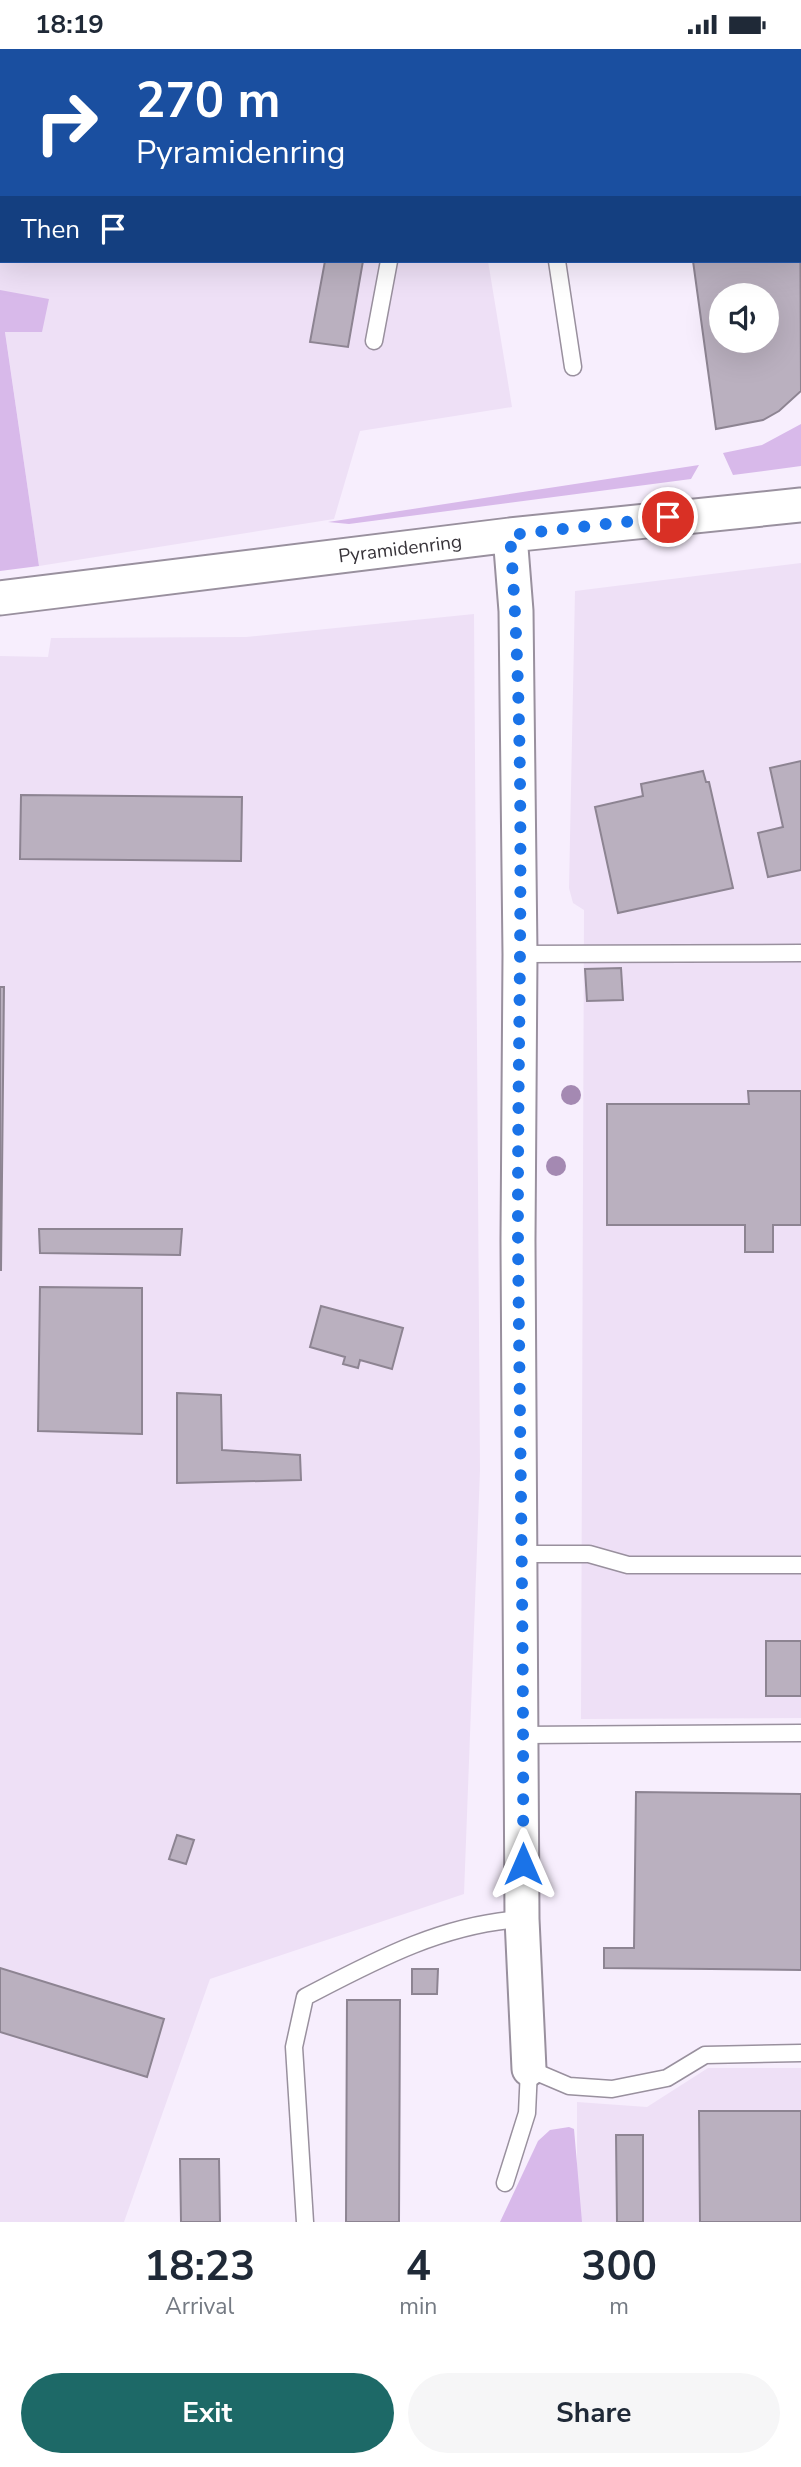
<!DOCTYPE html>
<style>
:root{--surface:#fff;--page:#f6f6f7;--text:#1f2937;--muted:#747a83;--accent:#1d6967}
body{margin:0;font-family:"Nunito Sans",sans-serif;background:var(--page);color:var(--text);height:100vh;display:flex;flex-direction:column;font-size:26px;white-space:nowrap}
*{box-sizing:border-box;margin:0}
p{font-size:23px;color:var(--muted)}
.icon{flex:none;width:38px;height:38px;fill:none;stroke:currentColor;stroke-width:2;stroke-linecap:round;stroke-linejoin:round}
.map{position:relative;height:2173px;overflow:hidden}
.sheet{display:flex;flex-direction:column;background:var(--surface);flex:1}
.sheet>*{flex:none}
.hud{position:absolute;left:0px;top:0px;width:802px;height:214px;box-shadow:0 7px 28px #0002;background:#1a4fa0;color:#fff;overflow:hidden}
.controls{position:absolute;left:709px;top:234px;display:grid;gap:14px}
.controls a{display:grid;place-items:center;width:70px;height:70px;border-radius:50%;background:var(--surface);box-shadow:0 7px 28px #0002;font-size:35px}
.pin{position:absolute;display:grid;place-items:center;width:60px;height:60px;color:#fff;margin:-30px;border:4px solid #fff;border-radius:50%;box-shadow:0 2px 7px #0007}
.me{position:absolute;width:77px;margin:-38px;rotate:0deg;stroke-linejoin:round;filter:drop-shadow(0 0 5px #0008)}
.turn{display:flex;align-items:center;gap:24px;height:147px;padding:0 21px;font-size:32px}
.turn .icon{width:91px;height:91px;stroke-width:2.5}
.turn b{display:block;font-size:49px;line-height:60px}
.then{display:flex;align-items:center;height:66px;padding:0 21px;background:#0003;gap:14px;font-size:26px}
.eta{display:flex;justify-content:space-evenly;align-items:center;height:119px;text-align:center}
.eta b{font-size:42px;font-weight:700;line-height:49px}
.primary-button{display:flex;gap:14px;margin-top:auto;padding:14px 21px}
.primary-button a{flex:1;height:80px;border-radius:42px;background:var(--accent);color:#fff;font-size:28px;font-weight:700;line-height:80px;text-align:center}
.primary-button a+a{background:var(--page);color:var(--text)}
.status{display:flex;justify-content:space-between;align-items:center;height:49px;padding:0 35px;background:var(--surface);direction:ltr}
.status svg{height:19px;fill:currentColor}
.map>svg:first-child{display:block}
.built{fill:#eee0f6}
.green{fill:#d8b9ea}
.building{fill:#bab0bf;stroke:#8d8492;stroke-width:2;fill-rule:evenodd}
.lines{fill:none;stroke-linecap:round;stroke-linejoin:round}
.lane-casing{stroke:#99909e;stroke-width:19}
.street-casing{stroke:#99909e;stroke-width:37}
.lane{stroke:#fff;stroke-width:16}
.street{stroke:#fff;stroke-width:33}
.tree{fill:#a489b2}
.route{stroke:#1a73e8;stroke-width:12;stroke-dasharray:0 21.6}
.labels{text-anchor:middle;stroke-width:5;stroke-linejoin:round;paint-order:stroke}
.street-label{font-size:19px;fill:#38343a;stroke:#fff}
</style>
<div class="status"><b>18:19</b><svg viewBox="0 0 49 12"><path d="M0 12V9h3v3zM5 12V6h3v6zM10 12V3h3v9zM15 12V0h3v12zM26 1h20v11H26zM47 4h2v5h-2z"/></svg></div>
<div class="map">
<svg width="801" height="2173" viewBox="0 0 801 2173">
<rect width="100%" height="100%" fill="#f7eefd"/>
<path class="built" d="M0,0H454L2,2V212H488L512,358L360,382L334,470L39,517L5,282L0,281Z
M801,514V1669L581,1670L584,861L573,854L569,839L575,542Z
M474,565L480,1421L464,1845L210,1930L124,2173H0V607L48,608L51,589L246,588Z
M708,2019H801V2173H577V2053L647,2058Z"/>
<path class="green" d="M0,241L49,250L42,283H5L39,517L0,522Z
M801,375V417L733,426L723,404L762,396Z
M699,416L691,430L349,475L328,473Z
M569,2078L574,2080L582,2173H500L538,2092L550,2081Z"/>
<path class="building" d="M201,0H382L381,2Z
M659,0H784L783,2Z
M800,127L801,342L779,362L763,371L716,380L693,212H800ZM721,247H766V292H721Z
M325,212H363L348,298L310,293Z
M801,712V821L768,828L758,784L783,778L770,719Z
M703,722L706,733H709L733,839L618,864L595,758L643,747L641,735Z
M21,746L242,748L241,812L20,810Z
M621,919L623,951L587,952L585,920Z
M0,938H4L1,1221H0Z
M748,1042H801V1176H773V1203H745V1176H607V1055H749Z
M39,1180H182L180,1206L40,1204Z
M40,1238L142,1239V1385L38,1382Z
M321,1257L403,1279L392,1320L360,1311L358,1319L343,1315L345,1308L310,1298Z
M177,1344L221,1346L222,1401L300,1406L301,1431L177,1434Z
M766,1592H801V1647H766Z
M636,1743L801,1745V1921L604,1919V1899H634Z
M177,1786L194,1791L186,1815L169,1810Z
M0,1919L164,1970L147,2028L0,1983Z
M412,1920H438L437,1945H412Z
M347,1951H400L399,2173H346Z
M699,2062H801V2173H700Z
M616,2086H643V2173H617Z
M180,2110H219L220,2173H181Z"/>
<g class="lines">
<defs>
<path id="lane" d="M524,0V2
M426,2V0
M557,212L573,318
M374,292L389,212
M520,905L801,904
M522,1505H589L628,1516H801
M523,1686L801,1684
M505,2134L527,2064L529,2020L569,2037L612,2040L667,2029L705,2006L801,2004
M305,2173L294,1998L305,1948C374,1912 442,1875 522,1870"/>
<path id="street" d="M510,486L516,562L520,905L518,1192L522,1870L529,2020
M0,549L510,486L801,456"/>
</defs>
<use href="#lane" class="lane-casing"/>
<use href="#street" class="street-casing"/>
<use href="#lane" class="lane"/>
<use href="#street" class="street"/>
</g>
<g class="tree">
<circle cx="571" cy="1046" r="10"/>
<circle cx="556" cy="1117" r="10"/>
</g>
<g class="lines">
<path class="route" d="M523,1815C524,1607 520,1400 518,1193C517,958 528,721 510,486L668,468"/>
</g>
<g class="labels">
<g class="street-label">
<text transform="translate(400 499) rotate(-7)" y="7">Pyramidenring</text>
</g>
</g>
</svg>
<div class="controls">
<a><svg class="icon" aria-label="sound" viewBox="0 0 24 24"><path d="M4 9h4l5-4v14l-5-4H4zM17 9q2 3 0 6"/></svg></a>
</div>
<div class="pin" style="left:668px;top:468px;background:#d93025"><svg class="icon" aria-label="arrive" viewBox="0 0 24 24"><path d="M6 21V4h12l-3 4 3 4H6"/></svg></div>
<svg class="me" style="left:523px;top:1815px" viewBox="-20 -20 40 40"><path d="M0-17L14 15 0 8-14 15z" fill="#1a73e8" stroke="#fff" stroke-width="4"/></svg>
<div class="hud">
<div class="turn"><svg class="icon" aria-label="right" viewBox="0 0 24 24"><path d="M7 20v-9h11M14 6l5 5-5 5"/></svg><div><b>270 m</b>Pyramidenring</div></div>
<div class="then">Then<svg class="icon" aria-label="arrive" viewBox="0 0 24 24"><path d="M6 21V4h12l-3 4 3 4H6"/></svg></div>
</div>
</div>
<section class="sheet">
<div class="eta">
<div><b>18:23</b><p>Arrival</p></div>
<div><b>4</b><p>min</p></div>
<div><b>300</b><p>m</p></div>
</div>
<div class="primary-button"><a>Exit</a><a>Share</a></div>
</section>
